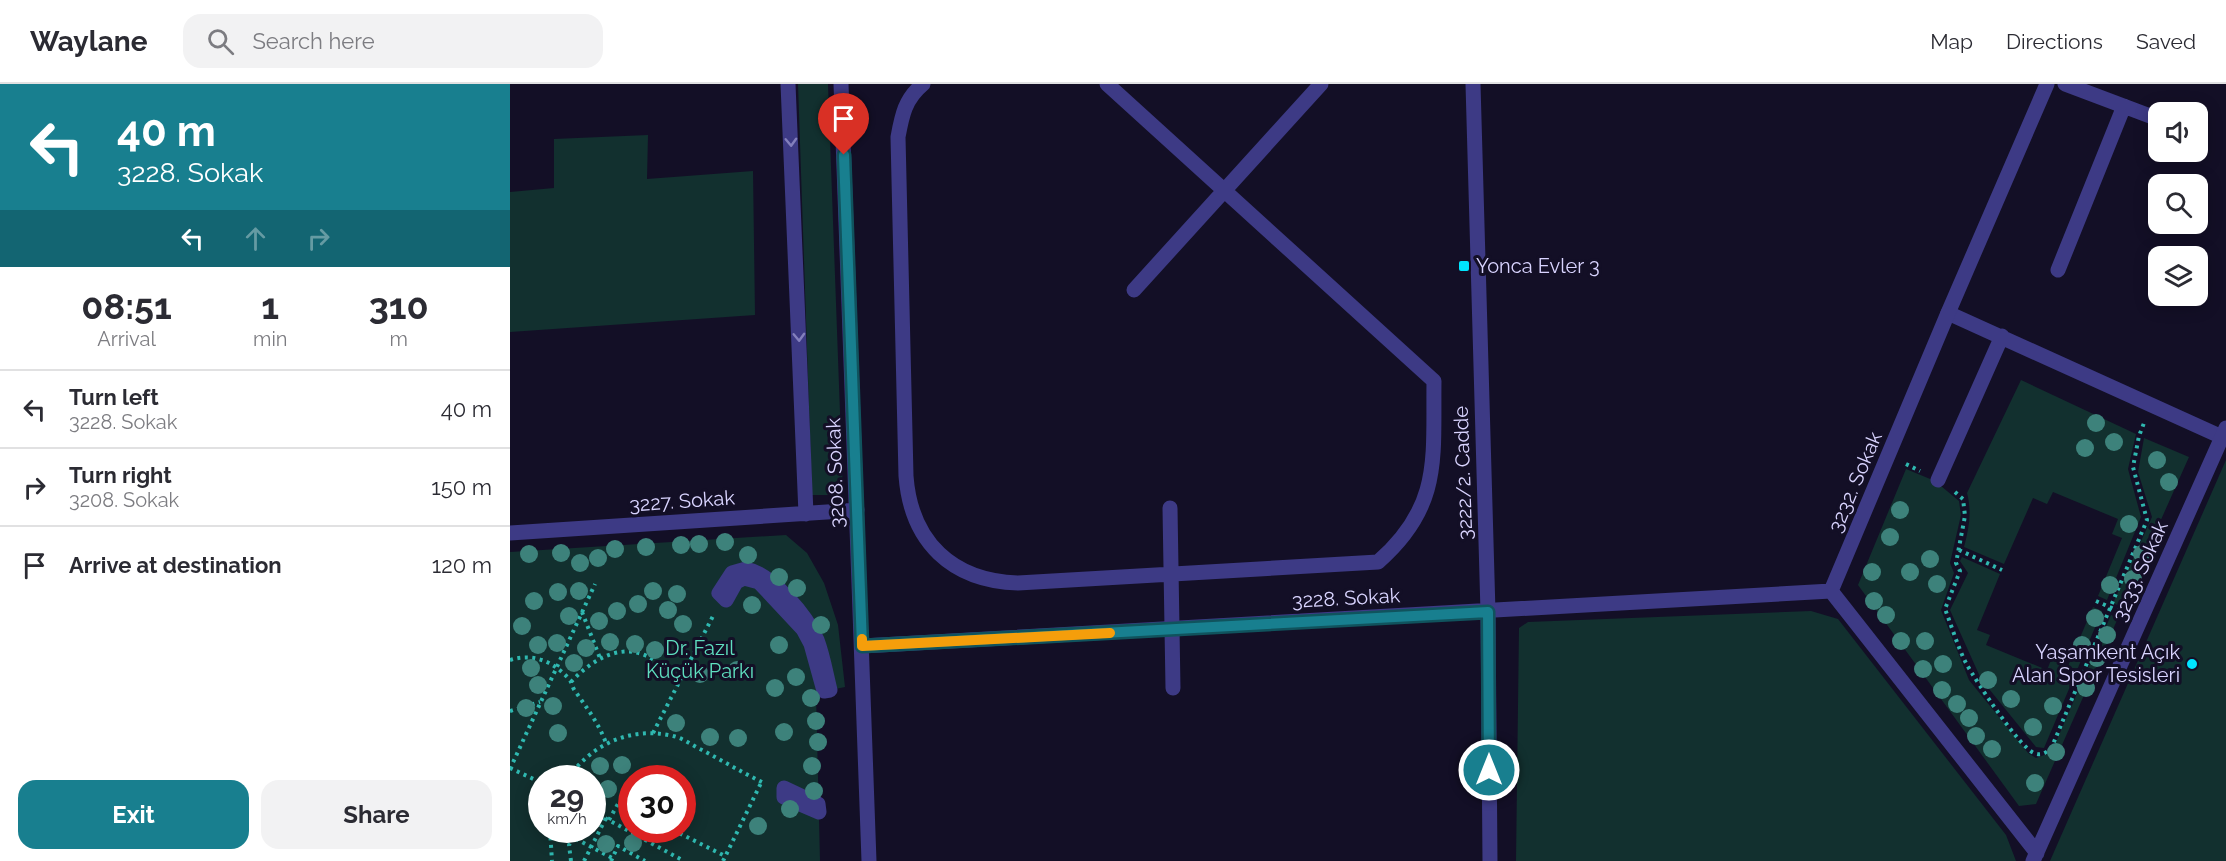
<!DOCTYPE html>
<meta charset="utf-8">
<style>
:root{--surface:#fff;--page:#f2f2f3;--text:#2b2b33;--muted:#7c7c81;--line:#e1e1e2;--accent:#187f8f}
body{margin:0;font-family:Raleway,sans-serif;background:var(--page);color:var(--text);height:100vh;display:flex;flex-direction:column;font-size:22px;white-space:nowrap}
*{box-sizing:border-box;margin:0}
p{font-size:20px;color:var(--muted)}
.icon{flex:none;width:33px;height:33px;fill:none;stroke:currentColor;stroke-width:2;stroke-linecap:round;stroke-linejoin:round}
.map{position:relative;flex:1;overflow:hidden}
.details{display:flex;flex-direction:column;background:var(--surface);width:510px}
.details>*{flex:none}
.hud{background:#187f8f;color:#fff;overflow:hidden}
.fabs{position:absolute;left:1638px;top:18px;display:grid;gap:12px}
.fabs a{display:grid;place-items:center;width:60px;height:60px;border-radius:12px;background:var(--surface);box-shadow:0 3px 15px #0003;font-size:30px}
.speed{position:absolute;left:18px;top:681px;display:flex;gap:12px;font-size:30px;font-weight:700;text-align:center}
.speed>*{display:grid;place-content:center;width:78px;height:78px;border-radius:50%;background:var(--surface);box-shadow:0 3px 15px #0003;line-height:1}
.speed small{font-size:15px;font-weight:400}
.speed .limit{border:9px solid #d22;background:#fff;color:#111}
.pin{position:absolute;display:grid;place-items:center;width:51px;height:51px;color:#fff;margin:-62px -26px;border-radius:50% 50% 50% 0;rotate:-45deg;box-shadow:0 0 6px #0007}
.pin .icon{rotate:45deg}
.me{position:absolute;width:66px;margin:-33px;rotate:0deg;stroke-linejoin:round;filter:drop-shadow(0 0 4px #0008)}
.turn{display:flex;align-items:center;gap:21px;height:126px;padding:0 18px;font-size:27px}
.turn .icon{width:78px;height:78px;stroke-width:2.5}
.turn b{display:block;font-size:42px;line-height:51px}
.lanes{display:flex;align-items:center;height:57px;padding:0 18px;background:#0003;justify-content:center;gap:30px;direction:ltr}
.lanes .off{opacity:.35}
.eta{display:flex;justify-content:space-evenly;align-items:center;height:102px;text-align:center}
.eta b{font-size:36px;font-weight:700;line-height:42px}
.action{display:flex;gap:12px;margin-top:auto;padding:12px 18px}
.action a{flex:1;height:69px;border-radius:18px;background:var(--accent);color:#fff;font-size:24px;font-weight:700;line-height:69px;text-align:center}
.action a+a{background:var(--page);color:var(--text)}
ul{padding:0;list-style:none}
li{display:flex;align-items:center;gap:18px;height:78px;padding:0 18px;border-top:2px solid var(--line)}
li div{flex:1}
li b{display:block;font-size:22px}
li em{font-style:normal}
header{display:flex;align-items:center;gap:36px;box-sizing:border-box;height:84px;padding:0 30px;background:var(--surface);border-bottom:2px solid var(--line)}
header strong{font-size:28px}
nav{display:flex;gap:33px;margin-inline-start:auto;font-size:21px}
.search{width:420px;height:54px;background:var(--page);display:flex;align-items:center;gap:15px;box-sizing:border-box;padding:0 21px;border-radius:18px;color:var(--muted);font-size:22px}
main{display:flex;flex:1;min-height:0}
.map>svg:first-child{display:block}
.green{fill:#12302f;fill-rule:evenodd}
.lines{fill:none;stroke-linecap:round;stroke-linejoin:round}
.path{stroke:#2fb8b0;stroke-width:4;stroke-dasharray:3 4.5;stroke-linecap:butt}
.lane{stroke:#3d3a85;stroke-width:15}
.street{stroke:#3d3a85;stroke-width:15}
.tree{fill:#3d827b}
.oneway{stroke:#837fbc}
.route-casing{stroke:#10535d;stroke-width:15}
.route{stroke:#187f8f;stroke-width:10}
.slow{stroke:#f59e0b;stroke-width:10}
.poi-dot{fill:#00e5ff;stroke:#130f26;stroke-width:2}
.labels{text-anchor:middle;stroke-width:6;stroke-linejoin:round;paint-order:stroke}
.poi-label{font-size:20px;fill:#d9d4ff;stroke:#130f26;text-anchor:start}
.street-label{font-size:20px;fill:#d9d4ff;stroke:#130f26}
.park-label{font-size:20px;fill:#5fe0c0;stroke:#130f26}
</style>
<header>
<strong>Waylane</strong>
<div class="search"><svg class="icon" aria-label="search" viewBox="0 0 24 24"><circle cx="10" cy="10" r="6"/><path d="M15 15l6 6"/></svg>Search here</div>
<nav><a>Map</a><a>Directions</a><a>Saved</a></nav>
</header>
<main>
<section class="details">
<div class="hud">
<div class="turn"><svg class="icon" aria-label="left" viewBox="0 0 24 24"><path d="M17 20v-9H6M10 6l-5 5 5 5"/></svg><div><b>40 m</b>3228. Sokak</div></div>
<div class="lanes"><svg class="icon" aria-label="left" viewBox="0 0 24 24"><path d="M17 20v-9H6M10 6l-5 5 5 5"/></svg><svg class="icon off" aria-label="ahead" viewBox="0 0 24 24"><path d="M12 20V5M6 11l6-6 6 6"/></svg><svg class="icon off" aria-label="right" viewBox="0 0 24 24"><path d="M7 20v-9h11M14 6l5 5-5 5"/></svg></div>
</div>
<div class="eta">
<div><b>08:51</b><p>Arrival</p></div>
<div><b>1</b><p>min</p></div>
<div><b>310</b><p>m</p></div>
</div>
<ul>
<li><svg class="icon" aria-label="left" viewBox="0 0 24 24"><path d="M17 20v-9H6M10 6l-5 5 5 5"/></svg><div><b>Turn left</b><p>3228. Sokak</p></div><em>40 m</em></li>
<li><svg class="icon" aria-label="right" viewBox="0 0 24 24"><path d="M7 20v-9h11M14 6l5 5-5 5"/></svg><div><b>Turn right</b><p>3208. Sokak</p></div><em>150 m</em></li>
<li><svg class="icon" aria-label="arrive" viewBox="0 0 24 24"><path d="M6 21V4h12l-3 4 3 4H6"/></svg><div><b>Arrive at destination</b></div><em>120 m</em></li>
</ul>
<div class="action"><a>Exit</a><a>Share</a></div>
</section>
<div class="map">
<svg width="1716" height="777" viewBox="0 0 1716 777">
<rect width="100%" height="100%" fill="#130f26"/>
<path class="green" d="M288,0H318L333,411H302Z
M138,51L137,95L243,87L245,231L0,248V108L44,104V55Z
M1511,296L1626,350L1618,385L1631,433L1597,516L1588,512L1612,454L1602,450L1608,435L1543,408L1537,420L1523,414L1494,480L1454,463C1459,444 1462,428 1457,409Z
M1634,354L1679,373L1612,523L1603,519L1642,433L1628,388Z
M1716,376V777H1540Z
M1396,385L1425,397L1449,417L1451,431L1440,479L1444,489L1431,526L1459,596L1518,669L1526,674L1537,670L1543,665L1601,531L1608,534L1526,720L1509,722L1348,501Z
M276,451L297,469L314,499L328,541L335,603L306,609L310,777H0V468ZM32,694H82V746H32ZM122,694H172V746H122Z
M1452,473L1490,490L1467,546L1480,551L1476,561L1537,586L1541,576L1558,582L1583,523L1592,527L1534,664L1526,663L1471,595L1440,526L1458,489L1450,477Z
M1301,527L1328,535L1496,751L1506,777H1006L1009,544L1018,538Z"/>
<g class="lines">
<path class="path" d="M1396,380L1410,387
M1445,408L1453,415L1455,432L1446,479L1450,487L1435,525C1442,543 1448,564 1457,581C1467,598 1509,663 1524,669C1531,672 1535,669 1541,665L1637,436L1623,383L1629,352L1634,339
M1449,466L1492,486
M1586,517L1611,528
M72,528L90,574
M0,576C23,569 43,577 59,595C62,598 62,603 65,607C77,624 89,640 96,659
M61,598C84,573 118,554 149,580C156,586 162,593 168,601
M0,627L30,618
M143,649L203,532
M0,684L32,699
M0,685L85,500
M58,694C82,660 121,642 163,652C173,654 183,662 192,666C213,677 233,689 254,699
M82,727L174,777
M99,736L109,718L122,724
M40,746L42,777
M54,746L57,750L102,774
M163,746L215,772
M61,777L59,761L68,746
M74,777L96,734
M101,777L108,762L135,777
M213,777L251,699"/>
<path class="lane" d="M413,0C395,15 392,31 388,53L396,392C401,458 442,497 508,499L868,478C932,422 923,374 924,297L597,0
M1555,0L1648,35
M1548,186L1614,22
M624,206L811,0
M1438,229L1712,353
M1428,396L1492,252
M660,424L663,604"/>
<path class="street" d="M278,0L296,430
M331,0L359,777
M963,0L978,528L980,777
M0,449L347,426
M236,485C262,490 297,532 307,556C313,572 316,590 320,606L314,607L301,560L293,545L249,498L234,494L226,498L216,516L209,509L222,489Z
M352,562L1321,507
M274,704L308,720L309,728L274,713Z
M1527,769L1321,507L1438,229L1537,0
M1523,777L1716,344"/>
</g>
<g class="tree">
<circle cx="1586" cy="339" r="9"/>
<circle cx="1604" cy="358" r="9"/>
<circle cx="1575" cy="364" r="9"/>
<circle cx="1647" cy="376" r="9"/>
<circle cx="1659" cy="398" r="9"/>
<circle cx="1390" cy="426" r="9"/>
<circle cx="1619" cy="440" r="9"/>
<circle cx="1380" cy="453" r="9"/>
<circle cx="215" cy="458" r="9"/>
<circle cx="189" cy="460" r="9"/>
<circle cx="171" cy="461" r="9"/>
<circle cx="136" cy="463" r="9"/>
<circle cx="105" cy="465" r="9"/>
<circle cx="51" cy="469" r="9"/>
<circle cx="19" cy="470" r="9"/>
<circle cx="1632" cy="470" r="9"/>
<circle cx="238" cy="471" r="9"/>
<circle cx="88" cy="474" r="9"/>
<circle cx="1420" cy="475" r="9"/>
<circle cx="70" cy="479" r="9"/>
<circle cx="1362" cy="488" r="9"/>
<circle cx="1400" cy="488" r="9"/>
<circle cx="269" cy="493" r="9"/>
<circle cx="1623" cy="495" r="9"/>
<circle cx="1427" cy="500" r="9"/>
<circle cx="1600" cy="501" r="9"/>
<circle cx="287" cy="504" r="9"/>
<circle cx="69" cy="507" r="9"/>
<circle cx="143" cy="507" r="9"/>
<circle cx="48" cy="508" r="9"/>
<circle cx="167" cy="510" r="9"/>
<circle cx="24" cy="517" r="9"/>
<circle cx="1364" cy="517" r="9"/>
<circle cx="128" cy="520" r="9"/>
<circle cx="242" cy="521" r="9"/>
<circle cx="158" cy="526" r="9"/>
<circle cx="107" cy="527" r="9"/>
<circle cx="1376" cy="531" r="9"/>
<circle cx="59" cy="532" r="9"/>
<circle cx="1585" cy="534" r="9"/>
<circle cx="89" cy="537" r="9"/>
<circle cx="173" cy="540" r="9"/>
<circle cx="311" cy="541" r="9"/>
<circle cx="12" cy="542" r="9"/>
<circle cx="1597" cy="551" r="9"/>
<circle cx="1391" cy="557" r="9"/>
<circle cx="1415" cy="557" r="9"/>
<circle cx="100" cy="558" r="9"/>
<circle cx="47" cy="559" r="9"/>
<circle cx="125" cy="560" r="9"/>
<circle cx="28" cy="561" r="9"/>
<circle cx="269" cy="561" r="9"/>
<circle cx="1572" cy="561" r="9"/>
<circle cx="76" cy="564" r="9"/>
<circle cx="145" cy="566" r="9"/>
<circle cx="1587" cy="574" r="9"/>
<circle cx="64" cy="579" r="9"/>
<circle cx="1433" cy="580" r="9"/>
<circle cx="21" cy="584" r="9"/>
<circle cx="1413" cy="585" r="9"/>
<circle cx="227" cy="586" r="9"/>
<circle cx="190" cy="590" r="9"/>
<circle cx="286" cy="593" r="9"/>
<circle cx="1478" cy="596" r="9"/>
<circle cx="28" cy="601" r="9"/>
<circle cx="265" cy="604" r="9"/>
<circle cx="1576" cy="604" r="9"/>
<circle cx="1432" cy="606" r="9"/>
<circle cx="301" cy="614" r="9"/>
<circle cx="1501" cy="615" r="9"/>
<circle cx="1447" cy="620" r="9"/>
<circle cx="43" cy="622" r="9"/>
<circle cx="1543" cy="622" r="9"/>
<circle cx="16" cy="624" r="9"/>
<circle cx="1459" cy="634" r="9"/>
<circle cx="306" cy="637" r="9"/>
<circle cx="166" cy="639" r="9"/>
<circle cx="1523" cy="643" r="9"/>
<circle cx="274" cy="648" r="9"/>
<circle cx="48" cy="649" r="9"/>
<circle cx="1466" cy="652" r="9"/>
<circle cx="200" cy="653" r="9"/>
<circle cx="228" cy="654" r="9"/>
<circle cx="308" cy="658" r="9"/>
<circle cx="1482" cy="665" r="9"/>
<circle cx="1546" cy="668" r="9"/>
<circle cx="112" cy="681" r="9"/>
<circle cx="90" cy="682" r="9"/>
<circle cx="302" cy="682" r="9"/>
<circle cx="1525" cy="699" r="9"/>
<circle cx="98" cy="705" r="9"/>
<circle cx="304" cy="707" r="9"/>
<circle cx="280" cy="725" r="9"/>
<circle cx="248" cy="742" r="9"/>
<circle cx="123" cy="759" r="9"/>
<circle cx="96" cy="760" r="9"/>
</g>
<defs><path id="oneway-chevron" d="M-2-3.5L2.5 0L-2 3.5" fill="none" stroke-width="1.6" stroke-linecap="round" stroke-linejoin="round" transform="scale(1.5)"/></defs>
<g class="oneway">
<use href="#oneway-chevron" transform="translate(281 58) rotate(88)"/>
<use href="#oneway-chevron" transform="translate(289 253) rotate(88)"/>
</g>
<g class="lines">
<defs>
<path id="route" d="M334,71L352,562L978,528L979,686"/>
</defs>
<use href="#route" class="route-casing"/>
<use href="#route" class="route"/>
<path class="slow" d="M352,555V562L600,549"/>
</g>
<g class="poi-dot">
<rect x="948" y="176" width="12" height="12" rx="3"/>
<circle cx="1682" cy="580" r="6"/>
</g>
<g class="labels">
<g class="poi-label">
<text x="966" y="189">Yonca Evler 3</text>
<text x="1670" y="575" text-anchor="end">Yaşamkent Açık<tspan x="1670" dy="23">Alan Spor Tesisleri</tspan></text>
</g>
<g class="street-label">
<text transform="translate(325 389) rotate(-92)" y="7">3208. Sokak</text>
<text transform="translate(953 389) rotate(-92)" y="7">3222/2. Cadde</text>
<text transform="translate(1345 398) rotate(-67)" y="7">3232. Sokak</text>
<text transform="translate(172 417) rotate(-4)" y="7">3227. Sokak</text>
<text transform="translate(1630 487) rotate(-66)" y="7">3233. Sokak</text>
<text transform="translate(836 514) rotate(-3)" y="7">3228. Sokak</text>
</g>
<g class="park-label">
<text x="190" y="571">Dr. Fazıl<tspan x="190" dy="23">Küçük Parkı</tspan></text>
</g>
</g>
</svg>
<div class="fabs">
<a><svg class="icon" aria-label="sound" viewBox="0 0 24 24"><path d="M4 9h4l5-4v14l-5-4H4zM17 9q2 3 0 6"/></svg></a>
<a><svg class="icon" aria-label="search" viewBox="0 0 24 24"><circle cx="10" cy="10" r="6"/><path d="M15 15l6 6"/></svg></a>
<a><svg class="icon" aria-label="layers" viewBox="0 0 24 24"><path d="M12 4l9 5-9 5-9-5zM3 14l9 5 9-5"/></svg></a>
</div>
<div class="speed"><div>29<small>km/h</small></div><div class="limit">30</div></div>
<div class="pin" style="left:334px;top:71px;background:#d93025"><svg class="icon" aria-label="arrive" viewBox="0 0 24 24"><path d="M6 21V4h12l-3 4 3 4H6"/></svg></div>
<svg class="me" style="left:979px;top:686px" viewBox="-20 -20 40 40"><circle r="17" fill="#187f8f" stroke="#fff" stroke-width="3"/><path d="M0-11L8 9 0 5-8 9z" fill="#fff"/></svg>
</div>
</main>
